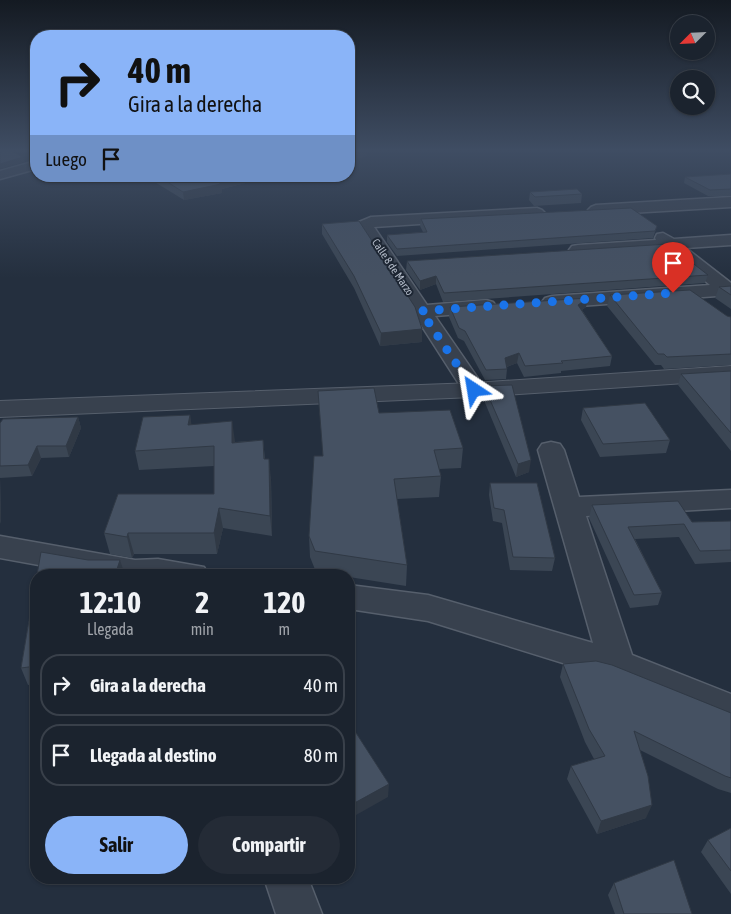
<!DOCTYPE html>
<html lang="es">
<style>
:root{--surface:#1b232e;--page:#242b36;--text:#f1f3f6;--muted:#a0a4aa;--line:#39404a;--accent:#8ab4f8}
body{margin:0;font-family:"Asap Condensed",sans-serif;background:var(--page);color:var(--text);height:100vh;display:flex;flex-direction:column;font-size:19px;white-space:nowrap}
*{box-sizing:border-box;margin:0}
p{font-size:16px;color:var(--muted)}
.icon{flex:none;width:28px;height:28px;fill:none;stroke:currentColor;stroke-width:2;stroke-linecap:round;stroke-linejoin:round}
.map{position:relative;flex:1;overflow:hidden}
.drawer{position:absolute;left:30px;top:569px;width:325px;height:315px;display:flex;flex-direction:column;background:var(--surface);border-radius:20px;box-shadow:0 1px 4px #0004,0 0 0 1px var(--line)}
.drawer>*{flex:none}
.banner{position:absolute;left:30px;top:30px;width:325px;height:152px;border-radius:20px;box-shadow:0 1px 4px #0004,0 0 0 1px var(--line);background:#8ab4f8;color:#111;overflow:hidden}
.needle{width:32px;rotate:246deg}
.buttons{position:absolute;left:670px;top:15px;display:grid;gap:10px}
.buttons a{display:grid;place-items:center;width:45px;height:45px;border-radius:50%;background:var(--surface);box-shadow:0 1px 4px #0004,0 0 0 1px var(--line);font-size:25px}
.pin{position:absolute;display:grid;place-items:center;width:42px;height:42px;color:#fff;margin:-51px -21px;border-radius:50% 50% 50% 0;rotate:-45deg;box-shadow:0 0 5px #0007}
.pin .icon{rotate:45deg}
.me{position:absolute;width:55px;margin:-28px;rotate:327deg;stroke-linejoin:round;filter:drop-shadow(0 0 4px #0008)}
.turn{display:flex;align-items:center;gap:18px;height:105px;padding:0 15px;font-size:22px}
.turn .icon{width:65px;height:65px;stroke-width:2.5}
.turn b{display:block;font-size:35px;line-height:42px}
.then{display:flex;align-items:center;height:48px;padding:0 15px;background:#0003;gap:10px;font-size:19px}
.eta{display:flex;justify-content:space-evenly;align-items:center;height:85px;text-align:center}
.eta b{font-size:30px;font-weight:700;line-height:35px}
.primary-button{display:flex;gap:10px;margin-top:auto;padding:10px 15px}
.primary-button a{flex:1;height:58px;border-radius:30px;background:var(--accent);color:#111;font-size:20px;font-weight:700;line-height:58px;text-align:center}
.primary-button a+a{background:var(--page);color:var(--text)}
ul{padding:0;list-style:none}
li{display:flex;align-items:center;gap:15px;height:62px;margin:0 10px 8px;padding:0 5px;border:2px solid var(--line);border-radius:20px}
li div{flex:1}
li b{display:block;font-size:19px}
li em{font-style:normal}
.map>svg:first-child{display:block}
.lines{fill:none;stroke-linecap:round;stroke-linejoin:round}
.minor-casing{stroke:#565f6c;stroke-width:3}
.tertiary-casing{stroke:#565f6c;stroke-width:2}
.minor{fill:#38414e;fill-rule:evenodd}
.tertiary{fill:#38414e;fill-rule:evenodd}
.wall{fill:#3b4654}
.shaded-wall{fill:#303945}
.building{fill:#455162;stroke:#303945}
.route{stroke:#1a73e8;stroke-width:9;stroke-dasharray:0 16.2}
.labels{text-anchor:middle;stroke-width:4;stroke-linejoin:round;paint-order:stroke}
.far-street-label{font-size:11px;fill:#b4bcc9;stroke:#1d2633}
</style>
<div class="map">
<svg width="731" height="914" viewBox="0 0 731 914">
<rect width="100%" height="100%" fill="#242f3e"/>
<g class="lines">
<defs>
<path id="minor" d="M36,161V169L0,179V171Z
M731,197V207L596,215L591,213L588,210L591,207L596,205Z
M537,208L542,210L545,213L542,216L374,227L427,305L486,300L493,302L496,306L493,310L486,312L435,316L486,390L482,395L474,397L466,395L357,225L359,222L371,217Z
M663,233L674,239L731,235V245L686,248L731,283V295L552,308L545,306L542,302L545,298L552,296L710,285L667,249L578,255L572,254L569,250L572,246L578,245L656,240L655,238L657,234Z
M551,442L560,444L564,450L579,497L731,490V508L586,516L632,655L731,694V727L608,677L428,621L349,609V585L428,595L593,643L538,450L542,444Z
M0,536L135,560L158,559L204,567L209,575H94L0,558Z
M264,878H308L322,914H276Z"/>
<path id="tertiary" d="M731,366V380L474,397L0,417V401L474,383Z"/>
</defs>
<use href="#minor" class="minor-casing"/>
<use href="#tertiary" class="tertiary-casing"/>
<use href="#minor" class="minor"/>
<use href="#tertiary" class="tertiary"/>
</g>
<path class="wall" d="M731,174V196H708L684,183L685,177Z
M145,176H272L222,189V193L184,200Z
M530,192L582,194L581,203L534,206L529,200Z
M421,219L657,226L653,238L397,256L387,242V235L423,232L420,226Z
M322,224L422,342L380,346L354,288L322,234Z
M407,261L708,275L705,283L443,302L436,284L420,290L406,270Z
M731,286V309L715,298L719,287Z
M610,295L731,317V365L664,369L661,365H655L607,306Z
M588,298L586,307L582,310L612,356L610,366L561,371V373L524,377L517,363L507,367V369L506,379L485,380L464,341L458,338L449,317L450,307Z
M731,371V451L678,385L681,374Z
M484,386L529,472L516,477L483,398Z
M318,391L379,413L463,448L461,468L439,469L441,476L439,497L397,499L407,565L406,586L349,577V575H335L316,572L310,557L309,536L323,456Z
M583,408L670,440L666,453L600,457L581,420Z
M190,415L191,425L235,442L263,440L265,459L271,479L272,536L223,528L217,554H134L132,558L110,554L104,533L214,494V466L139,470L135,451Z
M78,417L81,428L69,457L41,458L32,476L0,478L1,519L0,524V423Z
M490,483L555,558L552,571L510,570L502,523L493,521L489,495Z
M592,505L692,522L731,521V562L695,564L679,537L635,539L662,593L658,605L630,608L589,518Z
M36,579V684L28,685L21,668Z
M563,664L731,713V793L718,789L640,750L646,818L597,834L567,779L571,766L594,759L585,742L560,677Z
M731,828V894L701,852L708,840Z
M614,883L692,914H615L608,895Z"/>
<path class="shaded-wall" d="M361,150H367V156L349,161V153Z
M23,157L24,162L0,169V164Z
M237,176H272L222,189V193L184,200L183,192L217,181Z
M436,276V284L420,290V281Z
M588,298L586,307L576,314L578,305Z
M422,329V342L380,346L381,333Z
M519,353L517,363L503,368L505,358Z
M190,415L193,434L188,425Z
M78,417L81,428L69,457L66,446Z
M232,421L235,441V462L232,443Z
M37,446L41,458L32,476L28,465Z
M269,459L271,479L272,536L270,516Z
M531,460L529,472L516,477L518,464Z
M0,477L1,519L0,524Z
M219,508L223,528L217,554L214,533Z
M128,533L134,554L132,558L127,537Z
M120,560L125,575H115Z
M389,784L388,797L349,819V806Z
M652,805L646,818L597,834L601,821Z
M61,878H74L63,881Z"/>
<path class="building" d="M0,150H9L23,157L0,164Z
M349,150H361L349,153Z
M731,174V189L710,190L685,177Z
M158,176H237L217,181L221,184L183,192Z
M577,189L582,194L535,197L530,192Z
M631,208L657,226L655,231L397,249L387,235L427,232L421,219Z
M359,221L415,307L422,329L381,333L354,276L322,224Z
M668,244L708,275L444,293L436,276L420,281L407,261Z
M731,286V295L719,287Z
M690,290L727,316L731,317V354L667,357L664,354H658L610,295Z
M588,298L578,305L612,356L561,361L563,363L525,366L519,353L505,358L507,369L486,370L465,331L459,328L450,307Z
M731,371V433L681,374Z
M512,385L531,460L518,464L484,386Z
M374,388L379,413L450,410L463,448L434,450L441,476L394,479L407,565L315,551L309,536L314,456H323L318,391Z
M645,403L670,440L603,444L583,408Z
M190,415L188,425L232,421V443L263,440L264,459H269L270,516L219,508L214,533H128L127,537L104,533L118,494H214V446L135,451L143,417Z
M78,417L66,446H37L28,465L0,466V423L3,419Z
M490,483H537L555,558L513,557L504,510L494,508Z
M678,501L692,522L731,521V550L700,551L684,524L628,527L662,593L634,595L592,505Z
M41,552L88,560H120L115,575H37Z
M36,579V666L21,668Z
M596,661L612,665L731,713V778L725,776L634,731L648,776L652,805L601,821L571,766L605,756L589,729L563,664Z
M349,722L389,784L349,806Z
M731,828V871L708,840Z
M674,860L692,914H624L614,883Z"/>
<linearGradient id="sky" x2="0" y2="1"><stop stop-color="#141a22"/><stop offset="0.54" stop-color="#3f4d63"/><stop offset="1" stop-color="#3f4d63" stop-opacity="0"/></linearGradient>
<rect width="731" height="278" fill="url(#sky)"/>
<g class="lines">
<path class="route" d="M474,390L421,311L673,293"/>
</g>
<g class="labels">
<g class="far-street-label">
<text transform="translate(393 267) rotate(56)" y="4">Calle 8 de Marzo</text>
</g>
</g>
</svg>
<div class="buttons">
<a><svg class="needle" viewBox="-14 -14 28 28"><path d="M0-13l5 13h-10z" fill="#e53935"/><path d="M0 13l5-13h-10z" fill="#a0a4aa"/></svg></a>
<a><svg class="icon" aria-label="search" viewBox="0 0 24 24"><circle cx="10" cy="10" r="6"/><path d="M15 15l6 6"/></svg></a>
</div>
<div class="pin" style="left:673px;top:293px;background:#d93025"><svg class="icon" aria-label="arrive" viewBox="0 0 24 24"><path d="M6 21V4h12l-3 4 3 4H6"/></svg></div>
<svg class="me" style="left:474px;top:390px" viewBox="-20 -20 40 40"><path d="M0-17L14 15 0 8-14 15z" fill="#1a73e8" stroke="#fff" stroke-width="4"/></svg>
<div class="banner">
<div class="turn"><svg class="icon" aria-label="right" viewBox="0 0 24 24"><path d="M7 20v-9h11M14 6l5 5-5 5"/></svg><div><b>40 m</b>Gira a la derecha</div></div>
<div class="then">Luego<svg class="icon" aria-label="arrive" viewBox="0 0 24 24"><path d="M6 21V4h12l-3 4 3 4H6"/></svg></div>
</div>
<section class="drawer">
<div class="eta">
<div><b>12:10</b><p>Llegada</p></div>
<div><b>2</b><p>min</p></div>
<div><b>120</b><p>m</p></div>
</div>
<ul>
<li><svg class="icon" aria-label="right" viewBox="0 0 24 24"><path d="M7 20v-9h11M14 6l5 5-5 5"/></svg><div><b>Gira a la derecha</b></div><em>40 m</em></li>
<li><svg class="icon" aria-label="arrive" viewBox="0 0 24 24"><path d="M6 21V4h12l-3 4 3 4H6"/></svg><div><b>Llegada al destino</b></div><em>80 m</em></li>
</ul>
<div class="primary-button"><a>Salir</a><a>Compartir</a></div>
</section>
</div>
